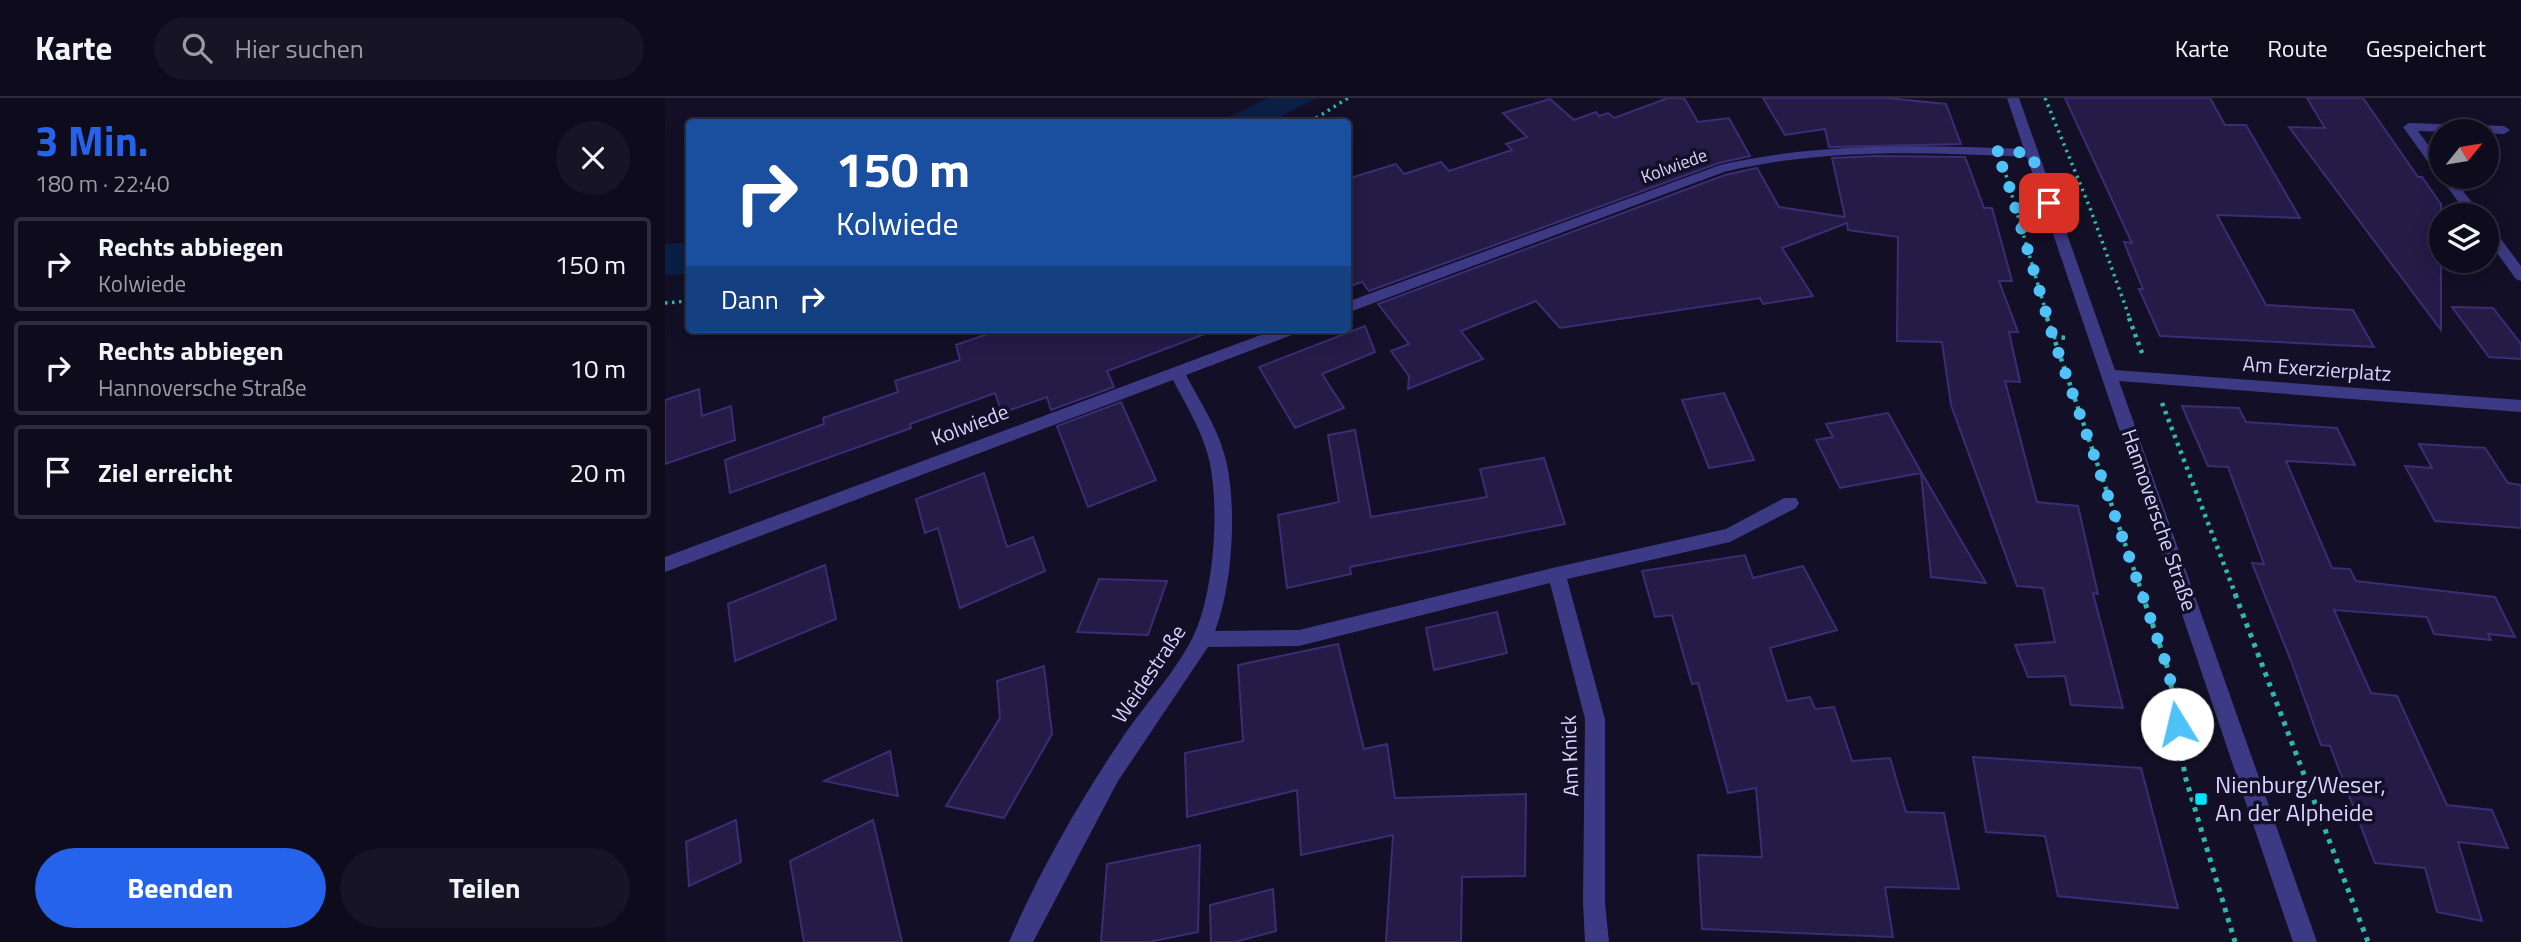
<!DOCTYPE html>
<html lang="de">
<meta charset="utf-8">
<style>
:root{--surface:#0e0b1c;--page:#171425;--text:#f1f3f6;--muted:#9b9ba3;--line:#2e2b3b;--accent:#2563eb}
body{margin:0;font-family:"Titillium Web",sans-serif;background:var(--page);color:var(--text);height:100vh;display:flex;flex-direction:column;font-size:26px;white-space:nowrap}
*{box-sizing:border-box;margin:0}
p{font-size:23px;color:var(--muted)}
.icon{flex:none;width:38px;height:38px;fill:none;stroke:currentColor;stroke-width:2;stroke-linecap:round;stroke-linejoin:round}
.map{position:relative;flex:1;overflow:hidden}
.drawer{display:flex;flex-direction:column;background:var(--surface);width:665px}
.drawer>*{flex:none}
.hud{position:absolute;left:21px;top:21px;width:665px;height:214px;border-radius:7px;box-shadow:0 4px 18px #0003,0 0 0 2px var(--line);background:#1a4fa0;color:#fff;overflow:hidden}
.needle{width:46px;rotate:60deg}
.buttons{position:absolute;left:1764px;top:21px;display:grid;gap:14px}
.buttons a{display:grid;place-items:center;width:70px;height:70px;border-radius:50%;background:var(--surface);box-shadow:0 4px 18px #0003,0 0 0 2px var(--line);font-size:35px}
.pin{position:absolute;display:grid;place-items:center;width:60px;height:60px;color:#fff;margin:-30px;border-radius:14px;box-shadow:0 4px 10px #0006}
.me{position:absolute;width:77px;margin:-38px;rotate:351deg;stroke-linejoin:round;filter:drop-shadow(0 0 5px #0008)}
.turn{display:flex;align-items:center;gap:24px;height:147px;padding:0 35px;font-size:32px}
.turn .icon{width:91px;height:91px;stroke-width:2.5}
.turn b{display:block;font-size:49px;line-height:60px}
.then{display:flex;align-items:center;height:66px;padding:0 35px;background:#0003;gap:14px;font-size:26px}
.round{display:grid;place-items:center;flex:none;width:74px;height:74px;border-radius:37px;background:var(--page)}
.summary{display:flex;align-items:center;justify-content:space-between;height:119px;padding:0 35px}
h1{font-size:42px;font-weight:700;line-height:52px;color:var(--accent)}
.cta{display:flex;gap:14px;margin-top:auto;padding:14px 35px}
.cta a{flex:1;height:80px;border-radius:42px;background:var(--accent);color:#fff;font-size:28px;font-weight:700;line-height:80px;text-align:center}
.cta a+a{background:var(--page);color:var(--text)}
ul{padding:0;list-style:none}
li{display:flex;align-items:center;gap:21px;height:94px;margin:0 14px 10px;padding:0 21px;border:4px solid var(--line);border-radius:7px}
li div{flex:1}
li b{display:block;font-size:26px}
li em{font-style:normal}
header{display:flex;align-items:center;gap:42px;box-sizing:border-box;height:98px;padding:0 35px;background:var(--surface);border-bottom:2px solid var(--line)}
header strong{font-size:33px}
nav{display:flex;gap:38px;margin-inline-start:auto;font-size:24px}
.search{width:490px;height:63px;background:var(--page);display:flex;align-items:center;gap:18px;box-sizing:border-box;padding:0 24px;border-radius:38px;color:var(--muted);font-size:26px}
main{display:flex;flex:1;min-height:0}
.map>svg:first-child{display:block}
.water{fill:#0a1f44}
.building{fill:#241b47;stroke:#3b2d73;stroke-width:2}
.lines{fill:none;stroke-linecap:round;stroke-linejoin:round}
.path-far2{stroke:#2fb8b0;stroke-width:3.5;stroke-dasharray:2.5 4.5;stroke-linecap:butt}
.path-far1{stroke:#2fb8b0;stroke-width:4.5;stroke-dasharray:3.5 5;stroke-linecap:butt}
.path{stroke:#2fb8b0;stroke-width:5;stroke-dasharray:4.5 6;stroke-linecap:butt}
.minor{fill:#3d3a85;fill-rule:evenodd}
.route{stroke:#4fc3f7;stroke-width:12;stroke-dasharray:0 21.6}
.poi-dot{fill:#00e5ff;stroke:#130f26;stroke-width:2.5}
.labels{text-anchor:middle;stroke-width:7;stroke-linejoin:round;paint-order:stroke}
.far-street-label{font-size:18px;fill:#d9d4ff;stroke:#130f26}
.street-label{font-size:21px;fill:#d9d4ff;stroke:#130f26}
.near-poi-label{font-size:24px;fill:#d9d4ff;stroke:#130f26;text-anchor:start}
</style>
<header>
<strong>Karte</strong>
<div class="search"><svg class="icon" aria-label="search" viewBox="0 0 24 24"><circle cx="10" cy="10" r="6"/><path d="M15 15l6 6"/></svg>Hier suchen</div>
<nav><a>Karte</a><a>Route</a><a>Gespeichert</a></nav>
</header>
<main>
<section class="drawer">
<div class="summary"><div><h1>3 Min.</h1><p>180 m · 22:40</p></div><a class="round"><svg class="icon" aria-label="close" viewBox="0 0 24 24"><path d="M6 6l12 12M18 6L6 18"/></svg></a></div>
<ul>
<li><svg class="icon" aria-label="right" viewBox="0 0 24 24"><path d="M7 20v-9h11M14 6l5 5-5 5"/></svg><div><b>Rechts abbiegen</b><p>Kolwiede</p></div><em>150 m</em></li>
<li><svg class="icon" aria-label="right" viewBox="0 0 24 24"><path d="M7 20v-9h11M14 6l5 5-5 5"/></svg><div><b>Rechts abbiegen</b><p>Hannoversche Straße</p></div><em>10 m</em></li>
<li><svg class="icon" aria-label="arrive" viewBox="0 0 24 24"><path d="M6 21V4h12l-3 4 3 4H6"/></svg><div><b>Ziel erreicht</b></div><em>20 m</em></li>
</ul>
<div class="cta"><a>Beenden</a><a>Teilen</a></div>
</section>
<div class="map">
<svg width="1856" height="844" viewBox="0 0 1856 844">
<rect width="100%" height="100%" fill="#130f26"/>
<path class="water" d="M603,0H652L606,24H554Z
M24,145V176L0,177V146Z"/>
<path class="building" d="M1003,0H1019L1033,24L1064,20L1085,58L1054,65L704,193L697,184L682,189V81L731,66L739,76L776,64L784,73L847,52L841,46L862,39L838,15L885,1L909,22L931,14L934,18L943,15L949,20Z
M1098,0H1222L1281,6L1296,46L1164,49L1160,31L1120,37Z
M1400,0H1545L1560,27H1581L1635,120L1552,117L1601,207L1688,212L1709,249L1495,238L1474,191H1478L1459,144L1467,145Z
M1642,0H1698L1753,79H1757L1776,106V232L1624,29L1660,30Z
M1210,58L1300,59L1319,110H1327L1347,183H1334L1353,234H1344L1355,284L1340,283L1372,404L1413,408L1433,496L1428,495L1458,610L1406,607L1400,578L1363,579L1350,547L1390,544L1378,490L1352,488L1286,307L1277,244L1232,243L1233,139L1183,132L1182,125L1117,150L1148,198L1098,206L1095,200L895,230L871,203L796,233L818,261L743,291L744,278L726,253L744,246L713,206L1060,77L1092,70L1114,109L1180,119L1167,60Z
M1787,209L1828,210L1856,246V261L1824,259Z
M700,228L710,254L657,276L679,310L630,330L594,269Z
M337,231H545V234L442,273L449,289L386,312L382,299L337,315L330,295L245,326L246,330L65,395L60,362L159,326L158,320L233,294L230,283L295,262L291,247Z
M34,291L37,318L66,308L70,342L0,366V302Z
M1059,295L1089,362L1044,370L1017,302Z
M456,304L491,382L423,409L392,328Z
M1517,308L1574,310L1581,324L1672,330L1690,367L1621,363L1667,470L1685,471L1691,483L1830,499L1850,539L1823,536L1826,542L1769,536L1762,519L1669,512L1706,595L1732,598L1782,707L1827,712L1843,750L1793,744L1817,823L1772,814L1760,770L1710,765L1665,648L1656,647L1626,563L1587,465L1599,466L1563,369L1543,368Z
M1223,315L1255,372L1321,485L1266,479L1256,375L1175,390L1151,342L1168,339L1161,326Z
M690,332L706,419L822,399L815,371L879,360L900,426L685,469L686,476L622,490L613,417L674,404L663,337Z
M1754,346L1820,350L1843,385L1856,387V430L1770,423L1740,368L1767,370Z
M319,375L342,449L368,439L380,473L295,510L273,430L260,435L251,401Z
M1080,457L1088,480L1138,468L1172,532L1105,550L1122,603L1145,599L1150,611L1169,609L1187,663L1225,660L1241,714L1279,715L1294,791L1220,789L1228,839L1037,831L1033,757L1097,759L1091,690L1063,695L1033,585L1027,586L1007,517L990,519L977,473Z
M160,467L171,521L70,563L63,506Z
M434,481L502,483L483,537L412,534Z
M832,514L842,555L769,572L761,530Z
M673,546L699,651L722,646L730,700L861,696L860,778L797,779L796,844H721L728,737L636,757L632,692L522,719L520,655L578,643L573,567Z
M379,568L387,636L339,720L281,708L335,620L332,583Z
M225,653L233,698L159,683Z
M1308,659L1476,670L1513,810L1393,798L1380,738L1321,734Z
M71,722L76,764L24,788L21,744Z
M208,722L237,844H139L125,763Z
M535,747L533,834L484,844H436L442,766Z
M608,791L611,833L570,844H546L545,807Z"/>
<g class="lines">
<path class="path-far2" d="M1380,0L1425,110L1465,221
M645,24L683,0
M1341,77L1383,221
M0,205L24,203"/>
<path class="path-far1" d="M1382,220L1478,498
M1464,220L1477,255
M1388,239L1405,240
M1497,305L1571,498"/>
<path class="path" d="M1477,496L1504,574L1520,678L1570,844
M1570,496L1703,844"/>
<path class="minor" d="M1342,0H1354L1450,272L1856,302V314L1454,283L1652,844H1628L1362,59C1260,54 1159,50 1059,74L682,215V204L1055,67C1156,44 1256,47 1359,51Z
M1744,25L1839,28L1845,32L1839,36L1753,33L1776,64V76L1771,75L1738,29Z
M1776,77V79H1787L1817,117H1803L1775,79Z
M1822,128L1827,129L1856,168V183L1851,181L1822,141Z
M612,231H634L632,235L521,277C534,302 551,327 559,355C573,402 568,487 550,533L634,532L892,469L1061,431L1119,400H1131L1134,405L1131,410L1065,444L902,481L940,621V805L944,844H920L918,805L920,621L885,485L634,548L543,549L453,683L368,844H344C372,778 414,704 454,645C477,609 508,578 527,541C550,497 556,400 542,354C534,328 520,305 508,282L0,474V459Z"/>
</g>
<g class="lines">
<path class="route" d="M1384,105L1366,55L1329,53L1340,74L1388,239L1504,574L1512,626"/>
</g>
<rect class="poi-dot" x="1529" y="694" width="14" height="14" rx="3.5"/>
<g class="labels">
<g class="far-street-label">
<text transform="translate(1009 68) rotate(-20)" y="6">Kolwiede</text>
</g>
<g class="street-label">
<text transform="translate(1652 271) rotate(4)" y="7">Am Exerzierplatz</text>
<text transform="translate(305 327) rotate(-21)" y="7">Kolwiede</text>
<text transform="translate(1494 422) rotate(71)" y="7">Hannoversche Straße</text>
<text transform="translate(484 576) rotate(-56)" y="7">Weidestraße</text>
<text transform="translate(905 658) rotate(-92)" y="7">Am Knick</text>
</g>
<g class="near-poi-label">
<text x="1550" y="695">Nienburg/Weser,<tspan x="1550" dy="28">An der Alpheide</tspan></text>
</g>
</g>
</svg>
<div class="buttons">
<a><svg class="needle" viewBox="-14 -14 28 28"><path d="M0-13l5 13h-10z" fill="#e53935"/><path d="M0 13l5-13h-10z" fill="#9b9ba3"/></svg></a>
<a><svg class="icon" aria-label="layers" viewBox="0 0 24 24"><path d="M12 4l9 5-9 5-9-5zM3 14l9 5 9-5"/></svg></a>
</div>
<div class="pin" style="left:1384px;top:105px;background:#d93025"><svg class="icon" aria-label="arrive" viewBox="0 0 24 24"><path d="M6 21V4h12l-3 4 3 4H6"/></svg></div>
<svg class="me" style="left:1512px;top:626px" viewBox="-20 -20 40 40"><circle r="19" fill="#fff"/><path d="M0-13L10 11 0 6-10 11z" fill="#4fc3f7"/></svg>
<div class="hud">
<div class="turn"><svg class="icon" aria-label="right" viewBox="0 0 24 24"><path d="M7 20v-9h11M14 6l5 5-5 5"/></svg><div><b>150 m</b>Kolwiede</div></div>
<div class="then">Dann<svg class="icon" aria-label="right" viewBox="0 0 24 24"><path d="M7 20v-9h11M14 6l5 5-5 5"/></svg></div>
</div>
</div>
</main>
